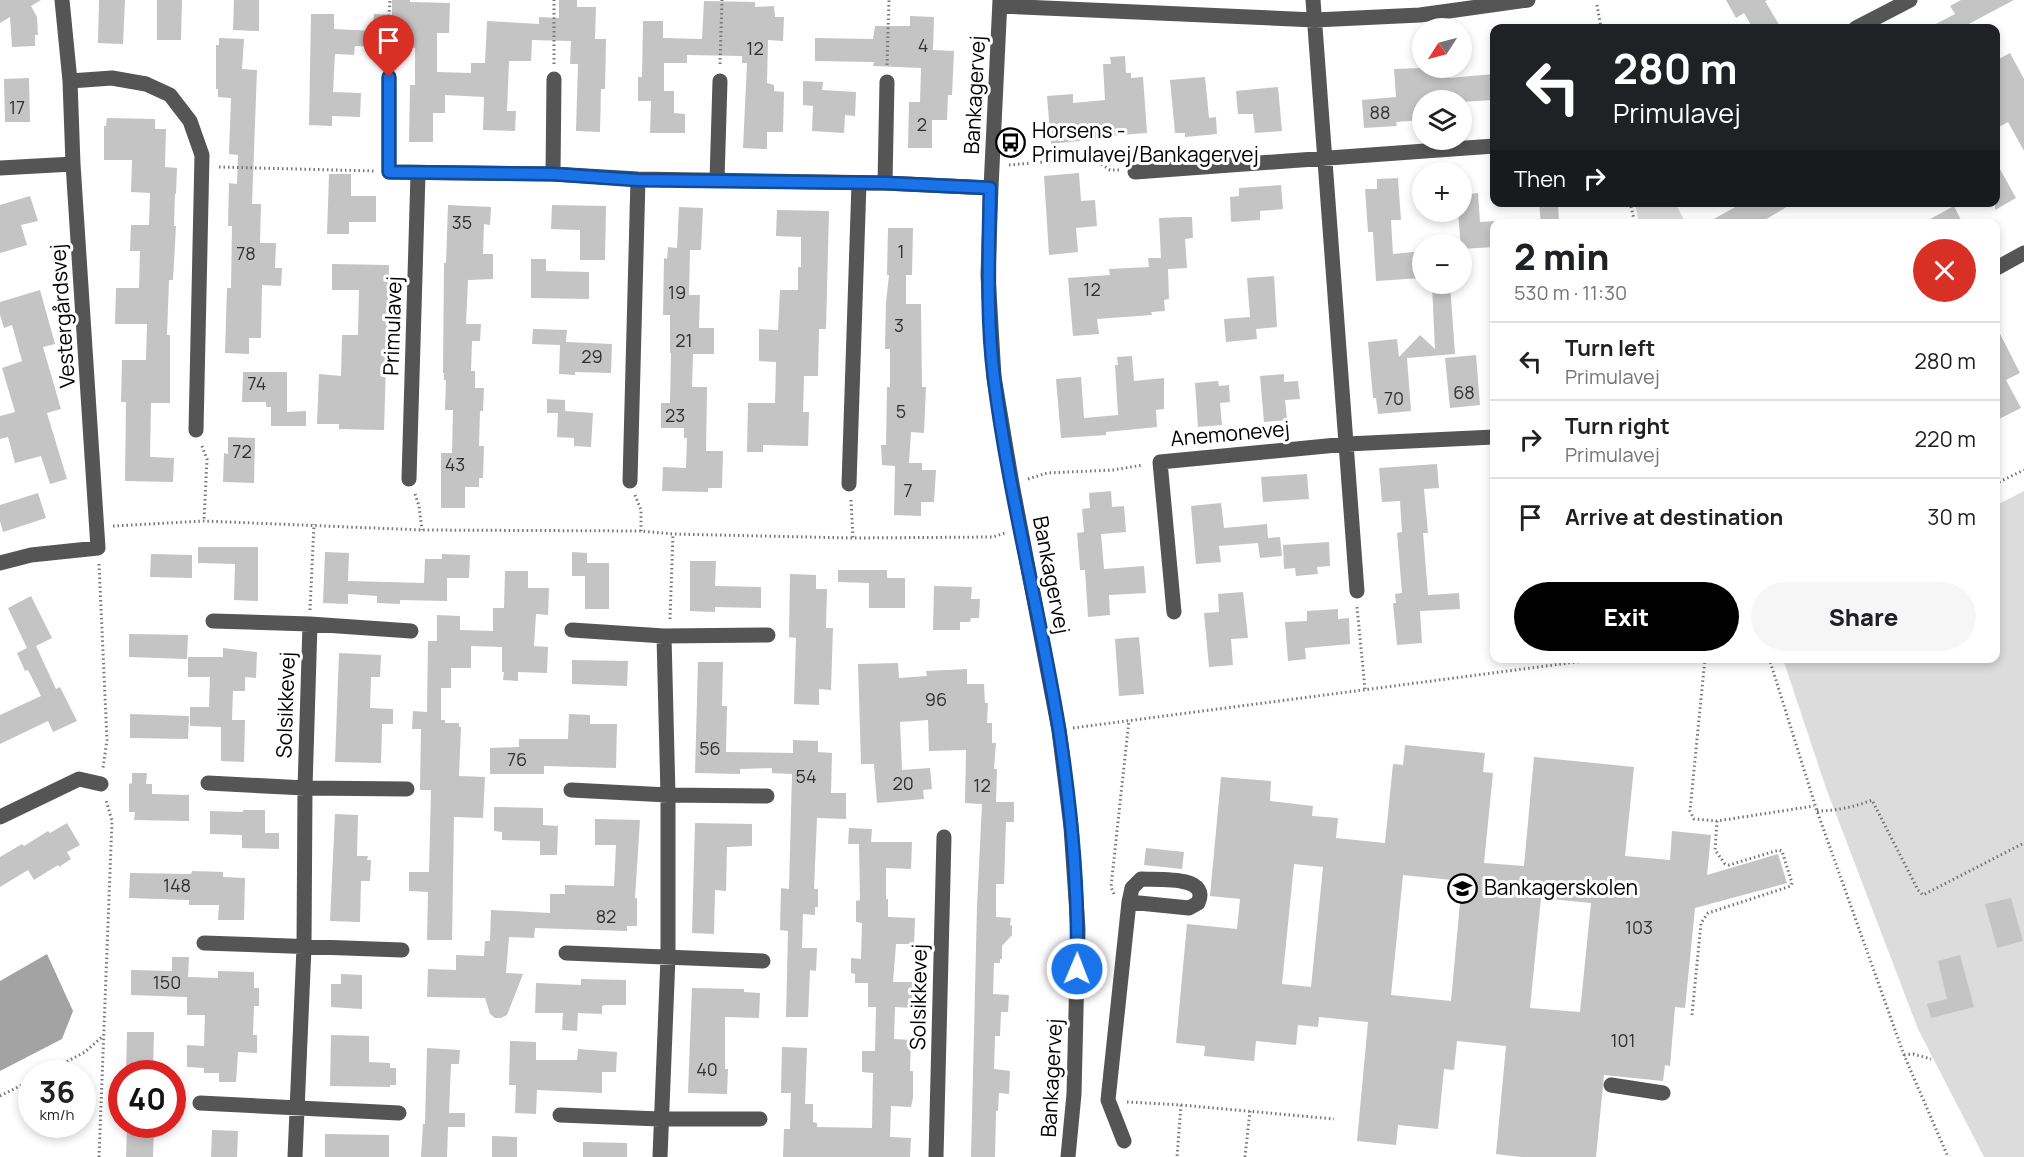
<!DOCTYPE html>
<meta charset="utf-8">
<style>
:root{--surface:#fff;--page:#f6f6f6;--text:#202124;--muted:#757577;--line:#e0e0e0;--accent:#000}
body{margin:0;font-family:Manrope,sans-serif;background:var(--page);color:var(--text);height:100vh;display:flex;flex-direction:column;font-size:22px;white-space:nowrap}
*{box-sizing:border-box;margin:0}
p{font-size:20px;color:var(--muted)}
.icon{flex:none;width:33px;height:33px;fill:none;stroke:currentColor;stroke-width:2;stroke-linecap:round;stroke-linejoin:round}
.map{position:relative;flex:1;overflow:hidden}
.side{position:absolute;left:1490px;top:219px;width:510px;height:444px;display:flex;flex-direction:column;background:var(--surface);border-radius:12px;box-shadow:0 3px 9px #0003}
.side>*{flex:none}
.top-card{position:absolute;left:1490px;top:24px;width:510px;height:183px;border-radius:12px;box-shadow:0 3px 9px #0003;background:#202124;color:#fff;overflow:hidden}
.needle{width:39px;rotate:234deg}
.buttons{position:absolute;left:1412px;top:18px;display:grid;gap:12px}
.buttons a{display:grid;place-items:center;width:60px;height:60px;border-radius:50%;background:var(--surface);box-shadow:0 3px 9px #0003;font-size:30px}
.speed{position:absolute;left:18px;top:1060px;display:flex;gap:12px;font-size:30px;font-weight:700;text-align:center}
.speed>*{display:grid;place-content:center;width:78px;height:78px;border-radius:50%;background:var(--surface);box-shadow:0 3px 9px #0003;line-height:1}
.speed small{font-size:15px;font-weight:400}
.speed .limit{border:9px solid #d22;background:#fff;color:#111}
.pin{position:absolute;display:grid;place-items:center;width:51px;height:51px;color:#fff;margin:-62px -26px;border-radius:50% 50% 50% 0;rotate:-45deg;box-shadow:0 0 6px #0007}
.pin .icon{rotate:45deg}
.me{position:absolute;width:66px;margin:-33px;rotate:1deg;stroke-linejoin:round;filter:drop-shadow(0 0 4px #0008)}
.turn{display:flex;align-items:center;gap:21px;height:126px;padding:0 24px;font-size:27px}
.turn .icon{width:78px;height:78px;stroke-width:2.5}
.turn b{display:block;font-size:42px;line-height:51px}
.then{display:flex;align-items:center;height:57px;padding:0 24px;background:#0003;gap:12px;font-size:22px}
.round{display:grid;place-items:center;flex:none;width:63px;height:63px;border-radius:32px;background:var(--page)}
.head{display:flex;align-items:center;justify-content:space-between;height:102px;padding:0 24px}
h1{font-size:36px;font-weight:800;line-height:45px}
.action{display:flex;gap:12px;margin-top:auto;padding:12px 24px}
.action a{flex:1;height:69px;border-radius:36px;background:var(--accent);color:#fff;font-size:24px;font-weight:800;line-height:69px;text-align:center}
.action a+a{background:var(--page);color:var(--text)}
ul{padding:0;list-style:none}
li{display:flex;align-items:center;gap:18px;height:78px;padding:0 24px;border-top:2px solid var(--line)}
li div{flex:1}
li b{display:block;font-size:22px}
li em{font-style:normal}
.map>svg:first-child{display:block}
.green{fill:#dcdcdc}
.water{fill:#a3a3a3}
.building{fill:#c4c4c4;fill-rule:evenodd}
.lines{fill:none;stroke-linecap:round;stroke-linejoin:round}
.path{stroke:#777;stroke-width:3;stroke-dasharray:1.5 3;stroke-linecap:butt}
.minor{stroke:#555;stroke-width:15}
.route-casing{stroke:#114b97;stroke-width:15}
.route{stroke:#1a73e8;stroke-width:10}
.labels{text-anchor:middle;stroke-width:6;stroke-linejoin:round;paint-order:stroke}
.number-label{font-size:18px;fill:#313131}
.street-label{font-size:21px;fill:#000;stroke:#fff}
.poi-label{font-size:21px;fill:#000;stroke:#fff;text-anchor:start}
</style>
<div class="map">
<svg width="2024" height="1157" viewBox="0 0 2024 1157">
<rect width="100%" height="100%" fill="#fff"/>
<path class="green" d="M1635,203H1675L1686,223H1639Z
M2024,491V1157H1984L1918,1029L1826,788L1783,659L1995,658V506Z"/>
<path class="water" d="M47,954L73,1011L62,1039L0,1071V981Z"/>
<path class="building" d="M0,0H41L31,6L37,17L38,35H35V46L12,47L10,17L0,23Z
M99,0H125L123,44L98,43Z
M157,0H182L181,40H157Z
M234,0H259V31L233,30Z
M392,0H410V2L450,3L449,33H437V72L471,73V63H485L487,21L539,24V17L559,18V0H577V7H596L595,39H606L605,89H601L600,132L576,131L578,64H570L571,41L532,40L531,61H509L507,111H516L515,131L483,130L484,97L445,95V113H433V142H409L410,85H415V48L355,46L354,55L335,54L333,92L361,93L360,117L332,116V126L309,125L311,14H334V29L373,31L374,14L392,15Z
M1726,0H1768L1765,1L1781,28H1753L1744,13L1736,18Z
M1961,0H2014L1961,28H1928L1955,14L1950,6Z
M704,1L755,2V7L774,6L775,17H784L783,41L768,40L767,83L774,85V91L784,92L783,132H767V149L743,148L747,63H742V56L687,55V63H664V91H674V113L685,114V133H650L651,101H638V77H642L643,21H663V38L702,39Z
M910,16L934,17L933,50L954,51L952,95H948L947,120H932V148H908L909,102H920L921,68L873,66L874,62L815,61V38L873,39L875,26H910Z
M219,38L244,39L242,69L257,70L252,204H261L260,243H276L275,268H282L281,286L262,285L261,338H249V354L225,353L227,288H231L232,226H228L229,183L237,184L238,155L229,154L231,98L218,97V89H216V45H219Z
M2010,53L2024,79V151L2008,122L1995,129V61Z
M1125,56L1126,73H1131V78L1143,77L1147,133L1107,136L1108,138L1051,144L1047,96L1073,94V103L1105,100L1103,64H1111L1110,57Z
M1421,68H1448L1449,78L1494,74V100L1461,102V100H1422V120L1396,122L1397,126L1364,128L1362,100L1396,97L1394,69Z
M1205,77L1209,118L1216,117L1217,134L1185,137V133H1175L1170,80Z
M29,78L30,122H5L4,79Z
M803,81L823,82L822,90L856,92L855,116L845,115L844,133L812,131L813,106L803,105Z
M1278,87L1282,131L1255,133L1253,114H1238L1236,91Z
M107,118L155,119V129H166L165,167L177,168L176,194H175L174,226H176L173,280H169L167,335H170V403H151L150,457L174,458L173,482L125,481L126,402H121L122,360H146L147,324H115L116,288H139L140,251H130L131,225H149L150,193L131,192L132,160H104V126H106Z
M1995,160L2016,198L1995,210Z
M1079,173L1081,201L1095,200L1097,226L1076,228L1078,252L1049,255L1044,176Z
M329,174H351V196H376V222H349V234H327Z
M1398,178L1401,220H1391L1393,254L1422,251V278L1376,281L1373,232H1368L1365,189H1377V179Z
M1281,185L1283,209L1260,211V220L1231,222L1230,197L1239,196V188Z
M1478,193L1480,222L1494,221V247L1461,249L1458,212H1461V195Z
M30,196L38,221L21,225L27,245L0,253V205Z
M1539,202H1558L1559,224H1541Z
M1744,202H1795L1758,224H1705Z
M448,205L491,207L490,225L484,224L483,254H493V279L468,280L466,324H481L480,341H472L471,371H475V388H484L483,411H480L479,446H484L483,478H479V487H465V508H441V453H452L453,410H445L446,380H444V373H443L444,263H446Z
M552,205L606,206L605,260H580V230L551,229Z
M1954,206L1963,224H1921Z
M679,207L703,208L701,250H690L689,295H700L699,328H714V354H693L692,387H707L706,451H723L722,488H708V492L662,491L663,467L686,468L687,438H684V428H661V403H670L671,353H670V315H663L664,258L667,259L668,247L677,248Z
M777,210L829,211L826,329H819L818,376H804L803,412H809L808,446L763,445V452H747L748,403H775L776,362L759,361V329L778,330L780,290H798V267H801V237L776,236Z
M1183,217H1192L1193,238L1185,239L1187,268L1168,269L1169,299L1164,300L1165,311L1151,312L1152,315L1097,319L1099,334L1073,336L1068,278L1110,275L1109,269L1149,267L1148,258H1161L1159,218Z
M888,228H913L912,275H906V304H921L922,387H926L924,433L911,432L909,463H922V470H936L934,502H921V516L894,515L895,466L882,465L881,445H886L887,387H890V349H885L886,303L889,275H887Z
M531,259H546V271L589,272V299L531,298Z
M332,264L389,265L384,430L339,429V424H317L319,374L341,376L342,335H358L359,290H332Z
M1274,276L1277,327L1256,329L1257,339L1226,342L1224,319L1250,317L1247,278Z
M1432,284H1450L1455,354L1407,358L1411,411L1378,414L1376,398H1373L1368,342L1397,339L1399,357L1420,335L1435,349Z
M40,290L55,344L43,347L61,409L47,413L67,479L50,484L41,456L15,463L8,437L0,439V416L15,412L2,368L22,361L12,325L4,328L0,315V302Z
M1995,324L2020,373L2006,380L2021,408L1995,421Z
M533,329L567,330L566,342L612,344L611,373L575,372V375L559,374L560,345L532,344Z
M1476,355L1480,405L1450,408L1445,358Z
M1132,356L1134,381L1164,378V409L1156,410L1157,427L1106,432V435L1061,438L1056,379L1081,377L1084,418L1118,415L1115,365H1118L1117,357Z
M243,372H287V412L306,411V426H271V407H266V402H242Z
M1284,374V382L1298,381L1300,399L1285,400L1287,420L1264,422L1260,376Z
M1218,381L1219,386L1229,385L1230,402L1220,403L1222,425L1198,427L1195,383Z
M547,399L565,400V411L593,413L591,447L574,446V438L557,437L558,413H547Z
M228,437L255,438L254,483L223,482L224,453L228,454Z
M1437,464L1439,488L1424,489L1428,533H1423L1428,595L1459,593L1460,609L1420,611L1422,643L1397,645L1393,603H1396L1395,594L1402,593L1397,533L1402,532L1400,501L1382,502L1379,468Z
M1307,474L1309,499L1263,502L1261,477Z
M1111,491L1112,507L1124,506L1126,532L1101,534L1104,569L1144,566L1146,593L1109,595L1110,615L1088,617L1085,570H1080L1077,533L1084,532L1082,509L1090,508L1089,493Z
M38,493L46,518L3,532L0,521V505Z
M1221,503L1224,528L1267,524L1268,538L1280,537L1282,556L1260,558L1258,543L1219,546L1221,562L1196,564L1191,506Z
M1329,542L1330,566L1317,567L1318,574L1296,576L1295,568L1284,569L1283,545Z
M198,547H258V601L234,600L235,564L198,563Z
M325,552L349,553L348,581L424,583L425,559H442V554L470,555L469,578H447V601L400,600V604L377,603V596L348,594V604L323,603Z
M572,552L587,553V563H609V609H585V576H572Z
M151,554L192,555V578L150,577Z
M690,561H716L715,586L761,587V608L715,607V612L690,611Z
M838,570H887V578H905V608H869V583L838,582Z
M505,571H528V588H549L548,615L536,614L534,646L548,647L547,673L518,672V681L503,680L504,672H502V647L471,646V668H451V688H441V720H445V723H459V727H461L459,776L485,777L483,818L454,817L452,940H427L428,892L409,891V872H429L431,790H420L421,729H412L413,711L427,712L428,641H437V615L460,616V630L493,631V608H504Z
M790,574L816,575V589H827L826,628H833L831,690L819,689V705L794,704L796,638L789,637Z
M934,586L972,587L971,599H980L979,618H971L970,622H960V630H933Z
M1243,592L1248,638L1231,639L1233,665L1209,667L1204,613L1219,612L1218,594Z
M31,596L52,638L36,646L56,689L60,687L77,721L53,732L48,721L0,744V715L41,696L28,670L25,671L17,653L27,648L8,608Z
M1338,609V619L1349,618L1350,644L1305,648L1306,659L1288,661L1285,622L1307,621V611Z
M129,634L188,635L187,659L129,657Z
M1139,637L1144,694L1119,696L1115,639Z
M223,648L257,652L256,678L245,677V691H233L232,720H245L244,762L221,761V727L190,726V707H209L210,677H188V657H223Z
M339,653L381,655L380,677H371L370,708L393,709V724H382L381,763L335,762Z
M572,660L628,661L627,686L572,684Z
M698,662H723L722,706H727L726,752L793,753V740L818,741V752L832,753L831,793H846V819L817,818L814,889H818V907H815V915L803,914L802,948H817L816,971L810,970L808,1017H786L788,931L780,930L781,888L789,889L792,774L772,773V768L740,769V774L695,773Z
M898,663L899,678L927,676L926,671L967,669V684H984L985,703H988L987,723H992V743H996L994,769H997L996,802H1014V822H1006L1004,884H996V917L1011,918L1010,925L1012,926V935L1002,946V959H1000V963H994L993,994L1009,995L1008,1012H1001L1000,1036H995L994,1069L1010,1071L1009,1094L999,1093L998,1111H996L995,1157H971L977,906L982,804L965,803L966,750L929,751L928,720L900,722L902,770L930,768L932,789L923,790L924,799L877,803L874,764H861L858,664Z
M130,714L189,716L188,739L130,738Z
M569,714L590,715V724H617L616,768L544,766V774H490V748L519,747V739H568Z
M1405,745L1485,753L1483,772L1493,773L1484,863L1524,866L1534,757L1634,767L1625,856L1670,860L1672,831L1711,835L1707,875L1778,854L1787,883L1695,908L1685,1008L1675,1007L1670,1066L1665,1065L1663,1081L1604,1075L1596,1157H1521L1496,1154L1506,1046L1457,1041L1454,1070L1444,1069L1438,1129L1398,1125L1396,1145L1357,1141L1368,1022L1319,1017L1318,1027L1298,1025L1296,1045L1256,1041L1254,1061L1204,1056L1205,1046L1176,1043L1187,924L1237,929L1240,899L1210,896L1221,777L1271,781L1270,801L1313,806L1312,816L1338,818L1336,838L1385,843L1393,764L1403,765ZM1294,864L1323,867L1311,987L1282,984ZM1403,875L1462,881L1451,1001L1391,995ZM1541,898L1591,903L1580,1012L1530,1008Z
M132,773H147L146,784H152V794L189,795V821L134,820L135,812H129V784L132,783Z
M494,807L543,808V825L558,826L557,855H540V841L502,840V832L494,831Z
M243,810H265V833H279V849L242,848V835L210,834V811L243,812Z
M335,814L358,815L357,856H368L367,860H371L370,881H361L360,922L330,921Z
M595,819L640,820L635,898H637V926H627V931L535,928L534,938L509,937L506,973L523,974L507,1015L501,1018H495L490,1014L485,998L427,997L428,969L456,970V955L484,956L485,941H490L491,910L550,913V894H565V885L614,886L616,845H595Z
M67,823L80,845L67,852L71,859L59,867L58,865L34,880L28,870L0,887V857L22,844L24,846L48,831L50,833Z
M695,823L752,824V846L727,847L726,891L715,890L714,934L692,933Z
M849,828L872,829L871,842H912L911,869L886,868V899H888V917L915,918L914,944H896L893,982H914L913,1008L895,1007L894,1039L911,1040L910,1071H913V1098L911,1107L891,1106L890,1137L911,1138L910,1157H783L784,1129H790L791,1093H781L782,1047L807,1048L805,1104H813V1122L817,1123V1127L872,1128L873,1073L862,1072V1051H875L876,1007H868V983H855V974L851,973V958L861,959L862,923L856,922V901L860,900L859,844H848Z
M1146,848L1184,852L1182,869L1144,865Z
M192,871L223,872V877L245,878L244,920H218L219,905H189V900L129,898L130,873L191,874Z
M2011,898L2023,941L1997,948L1985,904Z
M1960,955L1974,1007L1931,1018L1927,1004L1947,999L1938,961Z
M172,957H189L188,977L218,978V971L254,972V988H259V1006H254L253,1035H257V1053L238,1052L236,1082H219V1073H204V1068L187,1067V1045L204,1046L205,1015H187V997L131,995V970L172,971Z
M341,974L362,975V1009L331,1007V984H341Z
M581,979L626,980V1005H605L602,1006V1014L578,1013L577,1031L562,1030L563,1013H535L536,983L581,985Z
M692,988L744,989V992L760,993L759,1018L725,1017V1069H728L727,1094L688,1093Z
M127,1032H154L153,1074H126Z
M331,1035L369,1036V1062L390,1063V1068H396V1085H390V1087L330,1086Z
M510,1041L536,1042V1060H577L578,1049L617,1052L616,1072H602V1093L537,1090L536,1114L515,1113L516,1085H509Z
M427,1048L460,1050L459,1064H451L449,1113H465V1127H448L447,1157H421L423,1124H425Z
M127,1125H154L153,1157H126Z
M212,1130L238,1131L237,1157H211Z
M325,1134L389,1135V1157H325Z
M492,1136L517,1137V1157H492Z
M583,1142L627,1143V1157H583Z"/>
<g class="lines">
<path class="path" d="M1597,5L1601,28
M386,61L390,0
M554,64V0
M720,64L722,0
M887,65L889,0
M1009,165L1092,158L1110,170H1119
M219,167L374,171
M1630,202L1635,224
M202,446L207,459L204,521
M1028,479L1047,473L1113,470L1143,465
M1995,484L2024,470
M415,494L419,506L422,530
M635,495L641,510V531
M851,500L853,538
M113,526L204,521L422,530L641,531L673,534L853,538L993,537L1005,533
M99,564L107,740L103,768
M1357,607L1365,689
M310,610L314,524
M670,619L673,534
M1705,658L1690,811L1694,819L1717,821
M1769,658L1817,811L1904,1055L1948,1157
M1073,728L1607,658
M1817,811C1836,811 1854,807 1872,800L1918,890L1923,895L2024,843
M1114,894L1111,887L1129,720
M1692,1015L1701,923L1708,913L1791,886L1792,883L1782,851L1779,850L1729,865L1725,864L1715,850L1717,821L1814,806
M1904,1055L1913,1054L1931,1059
M43,1074L85,1052L102,1037
M0,1096L32,1080
M1127,1102L1181,1105L1177,1157
M1181,1105L1334,1119
M99,1157L112,821L106,800
M1245,1157L1250,1111"/>
<path class="minor" d="M1000,0L991,188L988,275L994,377L1012,484L1059,730L1071,827L1078,929L1074,1094L1068,1157
M1313,0L1357,591
M1000,6L1315,20L1420,15L1528,0
M1856,28L1910,0
M389,77V172L553,174L638,179L885,183L991,188
M70,81L112,78L146,84L170,95L190,121L202,155L196,430
M0,168L73,164
M1135,172L1494,146
M553,174L554,79
M717,180L720,81
M885,183L887,82
M1995,269L2024,253
M409,479L418,174
M630,481L638,179
M849,484L859,183
M0,563L31,555L98,548L73,164L70,81L62,0
M1174,612L1160,462L1347,444L1494,437
M213,621L310,624L411,631
M572,630L664,636L768,635
M208,783L305,788L407,789
M571,790L668,795L767,796
M0,817L79,779L101,784
M204,943L402,950
M566,953L763,961
M1611,1085L1663,1093
M200,1103L399,1113
M560,1115L660,1119H760
M1124,1141L1108,1100L1129,902L1132,888L1141,879C1157,880 1211,875 1198,903L1189,908L1129,902
M295,1157L304,947L305,788L310,624
M660,1157L668,957V795L664,636
M936,1157L944,837"/>
</g>
<g class="lines">
<defs>
<path id="route" d="M389,77V172L553,174L638,180L885,183L990,188C989,251 986,315 994,378C1009,496 1040,612 1059,730C1071,808 1079,889 1077,969"/>
</defs>
<use href="#route" class="route-casing"/>
<use href="#route" class="route"/>
</g>
<defs>
<symbol id="bus-ring" viewBox="-11 -11 22 22"><circle r="9.5" fill="#fff" stroke="#000" stroke-width="1.5"/><path d="M-5-6H5V4H4V6H2V4H-2V6H-4V4H-5ZM-3.5-4V0h7V-4ZM-3.5 1.2v1.5H-2V1.2ZM2 1.2v1.5H3.5V1.2Z" fill="#000"/></symbol>
<symbol id="school-ring" viewBox="-11 -11 22 22"><circle r="9.5" fill="#fff" stroke="#000" stroke-width="1.5"/><path d="M0-5L7-2L0 1L-7-2ZM-4 1L0 2.5L4 1V4Q0 6-4 4Z" fill="#000"/></symbol>
</defs>
<g fill-rule="evenodd">
<use href="#bus-ring" x="994" y="126" width="33" height="33"/>
<use href="#school-ring" x="1446" y="872" width="33" height="33"/>
</g>
<g class="labels">
<g class="number-label">
<text x="923" y="52">4</text>
<text x="755" y="55">12</text>
<text x="17" y="114">17</text>
<text x="1380" y="119">88</text>
<text x="922" y="131">2</text>
<text x="462" y="229">35</text>
<text x="901" y="258">1</text>
<text x="246" y="260">78</text>
<text x="1092" y="296">12</text>
<text x="677" y="299">19</text>
<text x="899" y="332">3</text>
<text x="684" y="347">21</text>
<text x="592" y="363">29</text>
<text x="257" y="390">74</text>
<text x="1464" y="399">68</text>
<text x="1394" y="405">70</text>
<text x="901" y="418">5</text>
<text x="675" y="422">23</text>
<text x="242" y="458">72</text>
<text x="455" y="471">43</text>
<text x="908" y="497">7</text>
<text x="936" y="706">96</text>
<text x="710" y="755">56</text>
<text x="517" y="766">76</text>
<text x="806" y="783">54</text>
<text x="903" y="790">20</text>
<text x="982" y="792">12</text>
<text x="177" y="892">148</text>
<text x="606" y="923">82</text>
<text x="1639" y="934">103</text>
<text x="167" y="989">150</text>
<text x="1623" y="1047">101</text>
<text x="707" y="1076">40</text>
</g>
<g class="street-label">
<text transform="translate(975 95) rotate(-87)" y="7">Bankagervej</text>
<text transform="translate(63 316) rotate(-94)" y="7">Vestergårdsvej</text>
<text transform="translate(393 326) rotate(-88)" y="7">Primulavej</text>
<text transform="translate(1230 434) rotate(-5)" y="7">Anemonevej</text>
<text transform="translate(1051 575) rotate(79)" y="7">Bankagervej</text>
<text transform="translate(286 705) rotate(-88)" y="7">Solsikkevej</text>
<text transform="translate(919 997) rotate(-89)" y="7">Solsikkevej</text>
<text transform="translate(1052 1078) rotate(-87)" y="7">Bankagervej</text>
</g>
<g class="poi-label">
<text x="1032" y="138">Horsens -<tspan x="1032" dy="24">Primulavej/Bankagervej</tspan></text>
<text x="1484" y="895">Bankagerskolen</text>
</g>
</g>
</svg>
<div class="buttons">
<a><svg class="needle" viewBox="-14 -14 28 28"><path d="M0-13l5 13h-10z" fill="#e53935"/><path d="M0 13l5-13h-10z" fill="#757577"/></svg></a>
<a><svg class="icon" aria-label="layers" viewBox="0 0 24 24"><path d="M12 4l9 5-9 5-9-5zM3 14l9 5 9-5"/></svg></a>
<a>+</a>
<a>−</a>
</div>
<div class="speed"><div>36<small>km/h</small></div><div class="limit">40</div></div>
<div class="pin" style="left:389px;top:77px;background:#d93025"><svg class="icon" aria-label="arrive" viewBox="0 0 24 24"><path d="M6 21V4h12l-3 4 3 4H6"/></svg></div>
<svg class="me" style="left:1077px;top:969px" viewBox="-20 -20 40 40"><circle r="17" fill="#1a73e8" stroke="#fff" stroke-width="3"/><path d="M0-11L8 9 0 5-8 9z" fill="#fff"/></svg>
<div class="top-card">
<div class="turn"><svg class="icon" aria-label="left" viewBox="0 0 24 24"><path d="M17 20v-9H6M10 6l-5 5 5 5"/></svg><div><b>280 m</b>Primulavej</div></div>
<div class="then">Then<svg class="icon" aria-label="right" viewBox="0 0 24 24"><path d="M7 20v-9h11M14 6l5 5-5 5"/></svg></div>
</div>
<section class="side">
<div class="head"><div><h1>2 min</h1><p>530 m · 11:30</p></div><a class="round" style="background:#d93025;color:#fff"><svg class="icon" aria-label="close" viewBox="0 0 24 24"><path d="M6 6l12 12M18 6L6 18"/></svg></a></div>
<ul>
<li><svg class="icon" aria-label="left" viewBox="0 0 24 24"><path d="M17 20v-9H6M10 6l-5 5 5 5"/></svg><div><b>Turn left</b><p>Primulavej</p></div><em>280 m</em></li>
<li><svg class="icon" aria-label="right" viewBox="0 0 24 24"><path d="M7 20v-9h11M14 6l5 5-5 5"/></svg><div><b>Turn right</b><p>Primulavej</p></div><em>220 m</em></li>
<li><svg class="icon" aria-label="arrive" viewBox="0 0 24 24"><path d="M6 21V4h12l-3 4 3 4H6"/></svg><div><b>Arrive at destination</b></div><em>30 m</em></li>
</ul>
<div class="action"><a>Exit</a><a>Share</a></div>
</section>
</div>
